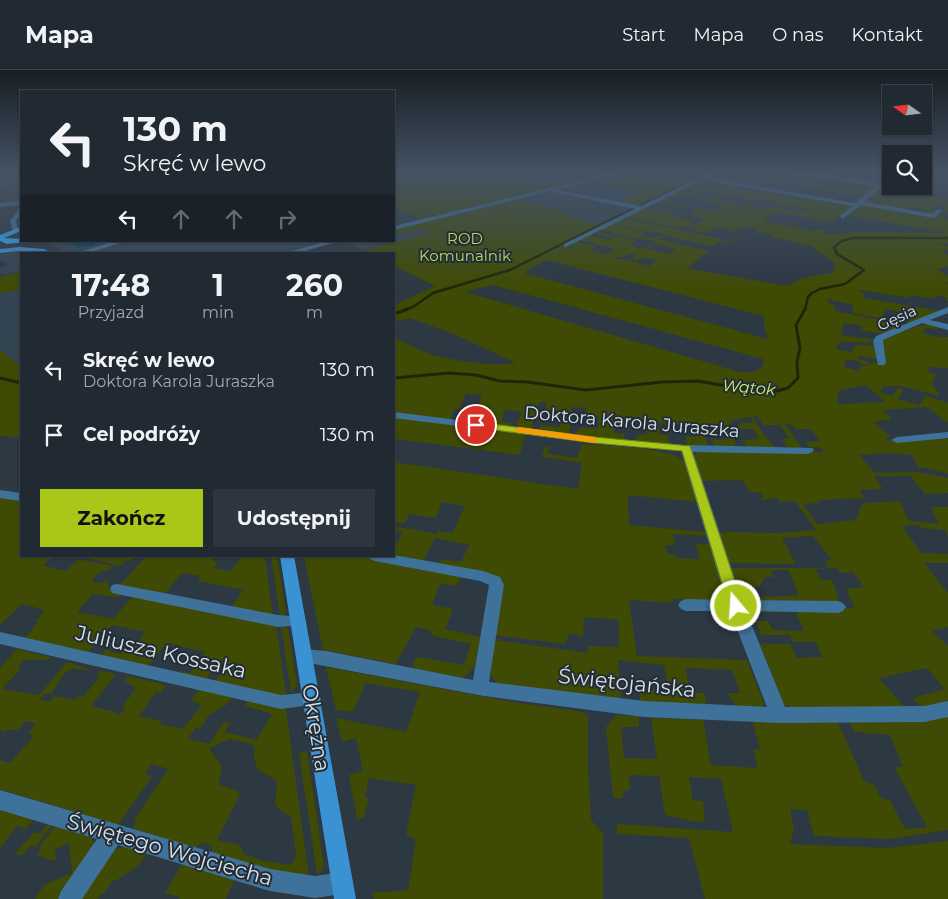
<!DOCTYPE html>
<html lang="pl">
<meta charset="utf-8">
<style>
:root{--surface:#212a32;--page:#2d363e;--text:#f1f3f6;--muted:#a2a7ac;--line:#3e464d;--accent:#a9c719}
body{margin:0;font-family:Montserrat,sans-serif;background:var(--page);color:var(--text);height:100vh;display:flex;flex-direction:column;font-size:19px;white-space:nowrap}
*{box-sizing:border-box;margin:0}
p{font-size:16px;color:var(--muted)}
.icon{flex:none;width:28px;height:28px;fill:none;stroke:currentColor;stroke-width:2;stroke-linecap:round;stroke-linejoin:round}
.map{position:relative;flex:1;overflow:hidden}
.side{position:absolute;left:20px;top:182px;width:375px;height:305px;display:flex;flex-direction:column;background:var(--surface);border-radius:0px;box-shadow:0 1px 4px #0004,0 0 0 1px var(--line)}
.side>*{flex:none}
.guide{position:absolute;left:20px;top:20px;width:375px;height:152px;border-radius:0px;box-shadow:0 1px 4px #0004,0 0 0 1px var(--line);background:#212a32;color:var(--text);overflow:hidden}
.needle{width:32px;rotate:284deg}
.buttons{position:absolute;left:882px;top:15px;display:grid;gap:10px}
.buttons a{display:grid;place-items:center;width:50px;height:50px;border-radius:0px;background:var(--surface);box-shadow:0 1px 4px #0004,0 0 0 1px var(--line);font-size:25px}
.pin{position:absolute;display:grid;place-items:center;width:42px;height:42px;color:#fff;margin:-21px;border:2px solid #fff;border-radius:50%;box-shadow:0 1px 5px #0007}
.me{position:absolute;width:55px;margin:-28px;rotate:342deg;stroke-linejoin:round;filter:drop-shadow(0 0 4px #0008)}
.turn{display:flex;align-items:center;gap:18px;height:105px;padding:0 20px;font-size:22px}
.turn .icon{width:65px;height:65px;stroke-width:2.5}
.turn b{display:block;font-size:35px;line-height:42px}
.lanes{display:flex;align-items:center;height:48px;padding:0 20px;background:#0003;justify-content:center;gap:25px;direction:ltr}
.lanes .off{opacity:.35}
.eta{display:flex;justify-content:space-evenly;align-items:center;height:85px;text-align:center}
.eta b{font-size:30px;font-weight:700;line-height:35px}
.primary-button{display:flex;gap:10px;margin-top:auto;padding:10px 20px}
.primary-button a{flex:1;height:58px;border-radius:0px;background:var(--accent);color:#111;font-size:20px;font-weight:700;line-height:58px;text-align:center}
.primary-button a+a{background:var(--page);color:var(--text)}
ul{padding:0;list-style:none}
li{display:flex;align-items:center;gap:15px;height:65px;padding:0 20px}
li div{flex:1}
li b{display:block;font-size:19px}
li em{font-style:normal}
header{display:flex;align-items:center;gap:30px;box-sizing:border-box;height:70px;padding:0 25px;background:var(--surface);border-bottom:1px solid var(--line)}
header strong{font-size:24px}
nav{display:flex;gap:28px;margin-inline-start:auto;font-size:18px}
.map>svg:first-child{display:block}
.built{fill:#334452}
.green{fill:#3f4b05;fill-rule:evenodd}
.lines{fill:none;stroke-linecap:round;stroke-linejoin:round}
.stream-far2{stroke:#1f2607;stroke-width:2}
.stream-far1{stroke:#1f2607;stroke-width:2.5}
.stream{stroke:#1f2607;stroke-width:3}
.street{fill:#3f729a;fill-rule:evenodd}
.secondary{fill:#3b92d2;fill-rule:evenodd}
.primary{fill:#32abfd;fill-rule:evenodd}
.wall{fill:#004169}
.shaded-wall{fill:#003555}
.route{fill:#a9c719;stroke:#6e8110}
.slow{fill:#f59e0b}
.labels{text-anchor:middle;stroke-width:4;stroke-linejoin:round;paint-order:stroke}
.far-park-label{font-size:15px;fill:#bdd859;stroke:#222d37}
.far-street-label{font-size:15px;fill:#d8e0e6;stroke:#222d37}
.far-water-label{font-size:16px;font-style:italic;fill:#cfeb6e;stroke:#222d37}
.street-label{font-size:18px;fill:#d8e0e6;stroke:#222d37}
.near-street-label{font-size:21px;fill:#d8e0e6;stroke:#222d37}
</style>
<header>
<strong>Mapa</strong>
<nav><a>Start</a><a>Mapa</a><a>O nas</a><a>Kontakt</a></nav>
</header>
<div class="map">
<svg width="948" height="829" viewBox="0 0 948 829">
<rect width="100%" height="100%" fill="#2c3842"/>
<path class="built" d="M623,102L673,119L597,154L564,146L571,143L514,129Z
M412,156L431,163L364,180L346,172L394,171V160Z
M48,171H120L71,184H66L47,172Z
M129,171H332L279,184H94L89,181Z
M21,181L36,184H21V201L3,205L0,203V198L8,195L0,190V184Z
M21,219V296L0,286V224Z"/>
<path class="green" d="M0,102H21V110L8,112L9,115H0Z
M425,102H522L567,115L418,151L416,150L420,148L394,139V122H400L394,119V108Z
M623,102H713L644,136L618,132L639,122L605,116L580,114Z
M716,102H755L747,104L761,107L764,105L760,104L762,102L811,106L807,109L823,111L826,109L821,108L878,115L865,127L813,119L795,113L775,110L771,111L748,109L740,113L704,108C715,103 729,106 740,104L713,103Z
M702,109L740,115L735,118L745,120L748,118H757L752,121L765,123L767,121H775L770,124L785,127L787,124L827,132H829L827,135L853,136L840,146H834L837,149L832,152L775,142L763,151L815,161L830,158L823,164L825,165L855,162L947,163L846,145L851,141H856L857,139H854L861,134L948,148V173L937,174L948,176V180H943L948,186V197L937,199L948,206V212L946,213L948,214V231H945L947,228L937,225L934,229L910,225L909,228L860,220L859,222L864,223L863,228L940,241L911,253L900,251L901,242L885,239L882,248L852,243L853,235L829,229L828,232L835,236V241L905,255L882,264L861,260L862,256L844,253L841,265L859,268L875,269L867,273L840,271L836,279L851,282L856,275L874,276L877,289L858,286L859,289L871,293L861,295L860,292L846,289L844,297L858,301L859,297L872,294V292L884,294L880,272C886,268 918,255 924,255C929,254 935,256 940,257L939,259L925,258L924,264L939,267H948V298L927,297L930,303L936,304L932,313L940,326L901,316H884L880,322L892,326L898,318L903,319L898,329L919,335L926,326L946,332L948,333V353L927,337L883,340L892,349L873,352L891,367H886L887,370L896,371L946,367L948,369V403L918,397L912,385L889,383L859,385L875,403L917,402L948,408V423L925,424L910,406H874L883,419L859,420L865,428L818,430L820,433L803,434L817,454L856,450L861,436L865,433L900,431L909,451L939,454L931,438L933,437H948V467L945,460L920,458L919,455L902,456L921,483L948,484V493H924L948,523V557L932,561L948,576V635L920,637L913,628L945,619L927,598L879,608L905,638L792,637L784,635L760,574H790L797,588L823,587L815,572H793L790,565H761L756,551H768L773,560L804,561L796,542H752L750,538H855L846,519L864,517L853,502L841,503L837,498L815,499L821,510H831L835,517L839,531L835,535L740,534L741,526L770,527L799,525L788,500H771L773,507H765L760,516C751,519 743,522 734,517L729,500L732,498H828L825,491L832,490L813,466L782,468L796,494L727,493L716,462L779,463L816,460L795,431L780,432L777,428L760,430L763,427L762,423L749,422L742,410L700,411L693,387L698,381L824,382L822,378L809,377L805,372L820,371L811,359H795L791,354H785L802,378H787L782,369L789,368L780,355H763L757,346H752L765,366L776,378H748L742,370L759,369L753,359H736L741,353H754L751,347L733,350L727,357L738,378L715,377L711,369L727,370L722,356H701L708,376L687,375L685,366L695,367L691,355L658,353L660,365H668L670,375L637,372L636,365H647L645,352L614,350V363L624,364L625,371L578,366L576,363L579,358H598V346L585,345L586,338L572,337L569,364L540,361V355L560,357L563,344L544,342L547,333L539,332L531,360L516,358L522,342L505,340L501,352L511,353L510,357L484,354L490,339L477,338L482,325L466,324L459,339H454L450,350L394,343V268C407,273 420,281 434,285C456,291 494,297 516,293L456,265L410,248L394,252V235L435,216L394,196V184H370L364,180L430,163L423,160L405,164L394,163V159L451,145L467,144L463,143L523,127L534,128L521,130L591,147L572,143L565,146L597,154L618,145L532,125H537L620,144L634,137L636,140L563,176L619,189L639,192L637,193L649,196L657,190L645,188C640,190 637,191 632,188L636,185L630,184C615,193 589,181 573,177L569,174L575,172L596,176L591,180L607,184L615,179L579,170L588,165L611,170L614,168L593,163L598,162L635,170L631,174L634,177L644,179L652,174L655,175L648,179L668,184L676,179L653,173L655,171L631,168L600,159L610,154L646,162L640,166L652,169L659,165L681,168L614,154L624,148L730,171L744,162L773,167L770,163H755L759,159L744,156L734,161L716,157L707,163L693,161L696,159L684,156L679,158L627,147C648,136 650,138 673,142L669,145L694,151L689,154L696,155L705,149L690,146L698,140L657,133L648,136L662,128L674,130L670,133L713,141L724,134L683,126L679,128L670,126L680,120L701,123L696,126L710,129L713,127L706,125L731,129L722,128L718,130L744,136L748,133L738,131L753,133L748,136L763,139L767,136L758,135L804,142L809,138L766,134H772L776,132L760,129L752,131L731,128L742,129L746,126C734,123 725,127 712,124L719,123C708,122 696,121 684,119L690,115L703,116L692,114L694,113L714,116L718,114L698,112ZM745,162L813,176C819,185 831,187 836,196L832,203L803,208L789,215H781L687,198L709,181L658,169L664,166L713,176L721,171L730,173ZM546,190L764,246V255L768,269L524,203ZM493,215L763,289L764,295L754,302H740L465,222ZM866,315L886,332L837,334L839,320Z
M877,112L891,113V116H915L914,125L948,129V142L942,141L941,143L945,144L943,146H938L945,137L935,135L932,139L937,140L933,145L909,141L923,142L925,139L909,136L904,140L864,133L868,130L892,133L894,132L869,128L883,115Z
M21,202V219L0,224V207Z
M0,280L9,286L7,287L21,295V368L0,366Z
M394,346L525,363L520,385L394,369Z
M582,374C604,376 673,377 685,392L698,432L628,425L629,455L705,462L706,466L673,464L676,475H665L667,484H675L676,488L700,489L696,474H709L727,532L674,529L671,533L629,530L637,586L747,590L764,634L762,637L736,636L728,623H740L732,600L685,598L691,623H704L707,637L640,634V620H669L664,595L618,590L621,628L497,615L490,602L495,570L588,583V576L619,577V550L584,547L583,566L568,564V569L564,574L495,565L502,509L438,495L441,489L461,492L469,475L435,468L423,492L394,486V478L403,462L394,460V456L437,464L438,461L452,463L465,436L442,432L436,448L410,444L404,454L394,452V392L578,419L582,393L542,387L545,376L549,377L548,384L577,388Z
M0,425L21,432V486H53L43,496L66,501L78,489L112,496L110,500L101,501L91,511L101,513L108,510L109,519L124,524L118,527L93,524L77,542L113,549L133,526L276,555L286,624L281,627L215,611L227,592L220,590L206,609L178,603L179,601L190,603L205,582L167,573L148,596L101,586L105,580L120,584L132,569L139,571L145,562L142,561L112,555L88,583L24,569L38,552L35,551L44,542L41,541L42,539L22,534L0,555Z
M78,486H138L130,491H125L120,496Z
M146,486H215L212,490L218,492L214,498L231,501L242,486H265L273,547L230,539L243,520L198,511L200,506L182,503L164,525L118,517Z
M271,486H277L286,544L280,546Z
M304,486H358L461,506L457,516L440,514L432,535L453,539L445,559L480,567L476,595L463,608L412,598L416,587L464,595L471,574L433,566L429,560L416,557L396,594L323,580Z
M281,556L288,558L297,616L291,623Z
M17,579L54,588L42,590H24L18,597L21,598L2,619L39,625L67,592L90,599C84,601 80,599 73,599C63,600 57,617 51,624L45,623L40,629L49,632L54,626L74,630L78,626L83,627L97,610L99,600L116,604L91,636L115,642L116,645L125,641L122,637L136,618L124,611L128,606L167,615L161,623L156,622L139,646L162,651L160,654L183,659L202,634L191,631L199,619L233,627L226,635L209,645L200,659L195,658L188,669L209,674L224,652L230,653L225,662L256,670L272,644L245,636L247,630L286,639L309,807L293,806L212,783V776L202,772L196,778L134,759L135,749L168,699L152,694L145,704L152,707L118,755L0,719V690L10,693L34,666L28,664L36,654L26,651L17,661L8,659L4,662L0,661V598ZM229,669L251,674L255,677L254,687L257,699L274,709L277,714L275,734L278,739L291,747L296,786L291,795L269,792L245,785L239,775L217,770L240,724L235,720L218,714L222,700L220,693L209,679Z
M326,597L512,632L583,642L588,646V694L591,750L603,763V829H374L372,823L408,820L416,770L406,764L416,715L369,708L365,727L369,728L364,747L357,750L349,705L363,701L356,668L342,672L336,648L406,662L420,622L366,613L353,642L336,640Z
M616,645L639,646V657H621L624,688L657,689L651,648L703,650L711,695L758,698L753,680L760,679L752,650L838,652L864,711L873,714L882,729L890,730L905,759L927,757L894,697H903L890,665L854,662L849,651L948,646V760L889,769L814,766L807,740L790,739L794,757L790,774L887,778L948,771V829H705L689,768L617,764V754L733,762L721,709L689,707L693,730L703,731L705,746L704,751L697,752L665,745L659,706L629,705L630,720L623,721V728H613L606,657Z
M307,681L324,796L321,802L317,804L299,683Z
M0,738L34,748L26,759L17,756L0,778Z
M48,753L52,755L35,777L31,775L22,786L15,784L34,762L40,764Z
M56,755L88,765L92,768L94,774L60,829H35L44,815L72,803L69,773L55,779L56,790L53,791L37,785L41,778L39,777Z
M128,776L147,783L139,795L117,810H113L104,824H101L98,829H77L116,779Z
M182,794L234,810L226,829H179V827L165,823Z"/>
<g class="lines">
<path class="stream-far2" d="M639,136L710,102
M583,163L635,138"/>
<path class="stream-far1" d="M404,240L413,237L433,223L510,200L586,162
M805,240L808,227L812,223L820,219L845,214L864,200L837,184L834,177L842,171L854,168H948"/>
<path class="stream" d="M394,244L408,239
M0,308L21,313
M394,308L449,303L476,305L500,311L527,312L586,320L662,312L698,311L755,321L773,322L788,318L798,308L797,292L800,278L796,255L805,239"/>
<path class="street" d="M615,102H624L556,120L641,136L710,102H717L707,107L855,133L876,116L775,102C810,102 848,106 882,114V116L864,132L933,144L938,139L943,140L934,148L861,135L842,149L840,146L852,136L703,110L566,177L564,176V174L635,139L550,121L394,160V156Z
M21,131V135L0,137V133Z
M21,136V143L16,151L18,161L13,162L10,151Z
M115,171H127L85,184H73Z
M328,171H340L294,184H281Z
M948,237V243L930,250L948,254V260L922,253L883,270L886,293L884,295H878L873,271L876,266Z
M394,342L594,367L686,375L812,378L814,380L812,382L808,384L693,382L742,530L838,531L843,533L846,537L843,541L838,543L746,541L785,637L924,636L948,631V647L924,652L779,653L644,647L484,626L298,591L296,586L298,581L304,579L326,581L473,610L489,515L480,511L375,491L370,489L368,486H394V485L483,501L500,507L504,515L489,612L644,631L767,637L730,541H686L681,539L678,535L681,531L686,529L726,530L681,381L594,373L394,348Z
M948,362V368L897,373L891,370L897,367Z
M0,420L21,423V431L0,428Z
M117,514L278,545L304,547L306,551L304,555L278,557L112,523L110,519L112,515Z
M0,562L281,625L312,622L318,624L321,629L318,634L281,639L0,574Z
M0,720L270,799L315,806L342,802L350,805L353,813L350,821L342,824L315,828L270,821L118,775L82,829H58L61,821L97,769L0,740Z"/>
<path class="secondary" d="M19,177L44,179L48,181L44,183L19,181L0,183V179Z
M280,486H294L356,829H334Z"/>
<path class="primary" d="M21,157V161L4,168L21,169V171L25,172L7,174L0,171V165Z"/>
</g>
<path class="wall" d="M71,171H96L92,176L78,177L77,175H72Z"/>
<path class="shaded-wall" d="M91,171H96L92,176Z"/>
<linearGradient id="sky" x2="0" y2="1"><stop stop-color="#181f24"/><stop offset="0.47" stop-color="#455365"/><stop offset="1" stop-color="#455365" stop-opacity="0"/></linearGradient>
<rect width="948" height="218" fill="url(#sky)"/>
<path class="route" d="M476,352L594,367L690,376L743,536L741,540L736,542L731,540L729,536L682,381L594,373L472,357V353Z"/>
<path class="slow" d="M519,357L594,367L599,370L594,373L515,362L514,360Z"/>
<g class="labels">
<g class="far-park-label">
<text x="465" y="174">ROD<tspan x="465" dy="17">Komunalnik</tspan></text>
</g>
<g class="far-street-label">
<text transform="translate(897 248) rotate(-24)" y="5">Gęsia</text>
</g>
<g class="far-water-label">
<text transform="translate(749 317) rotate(5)" y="6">Wątok</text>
</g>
<g class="street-label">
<text transform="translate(632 352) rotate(5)" y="6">Doktora Karola Juraszka</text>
</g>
<g class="near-street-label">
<text transform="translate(161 582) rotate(13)" y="7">Juliusza Kossaka</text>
<text transform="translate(627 613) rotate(6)" y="7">Świętojańska</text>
<text transform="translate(316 658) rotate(81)" y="7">Okrężna</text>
<text transform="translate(170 780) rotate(16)" y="7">Świętego Wojciecha</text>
</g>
</g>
</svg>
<div class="buttons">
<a><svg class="needle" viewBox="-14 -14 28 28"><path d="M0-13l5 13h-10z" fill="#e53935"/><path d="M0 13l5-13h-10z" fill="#a2a7ac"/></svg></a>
<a><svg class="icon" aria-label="search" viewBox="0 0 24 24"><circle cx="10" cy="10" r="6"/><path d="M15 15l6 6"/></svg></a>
</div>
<div class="pin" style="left:476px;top:355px;background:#d93025"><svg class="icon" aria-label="arrive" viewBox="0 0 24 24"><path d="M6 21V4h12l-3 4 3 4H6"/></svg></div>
<svg class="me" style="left:736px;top:536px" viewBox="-20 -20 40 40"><circle r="17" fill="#a9c719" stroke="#fff" stroke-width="3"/><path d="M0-11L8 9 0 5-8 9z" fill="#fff"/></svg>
<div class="guide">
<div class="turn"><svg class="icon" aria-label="left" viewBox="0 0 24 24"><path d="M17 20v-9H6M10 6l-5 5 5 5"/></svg><div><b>130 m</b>Skręć w lewo</div></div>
<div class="lanes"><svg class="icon" aria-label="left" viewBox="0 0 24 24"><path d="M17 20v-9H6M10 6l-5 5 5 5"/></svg><svg class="icon off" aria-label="ahead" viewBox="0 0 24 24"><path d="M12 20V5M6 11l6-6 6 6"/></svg><svg class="icon off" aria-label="ahead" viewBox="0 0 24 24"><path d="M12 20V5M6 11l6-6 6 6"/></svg><svg class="icon off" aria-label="right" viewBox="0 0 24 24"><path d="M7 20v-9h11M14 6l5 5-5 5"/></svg></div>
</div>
<section class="side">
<div class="eta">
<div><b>17:48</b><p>Przyjazd</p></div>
<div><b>1</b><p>min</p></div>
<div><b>260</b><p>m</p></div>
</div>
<ul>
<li><svg class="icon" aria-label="left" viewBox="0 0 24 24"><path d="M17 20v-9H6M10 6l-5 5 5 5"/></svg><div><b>Skręć w lewo</b><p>Doktora Karola Juraszka</p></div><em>130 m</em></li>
<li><svg class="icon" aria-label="arrive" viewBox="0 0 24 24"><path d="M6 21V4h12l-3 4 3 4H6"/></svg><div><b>Cel podróży</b></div><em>130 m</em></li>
</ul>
<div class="primary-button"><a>Zakończ</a><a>Udostępnij</a></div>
</section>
</div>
